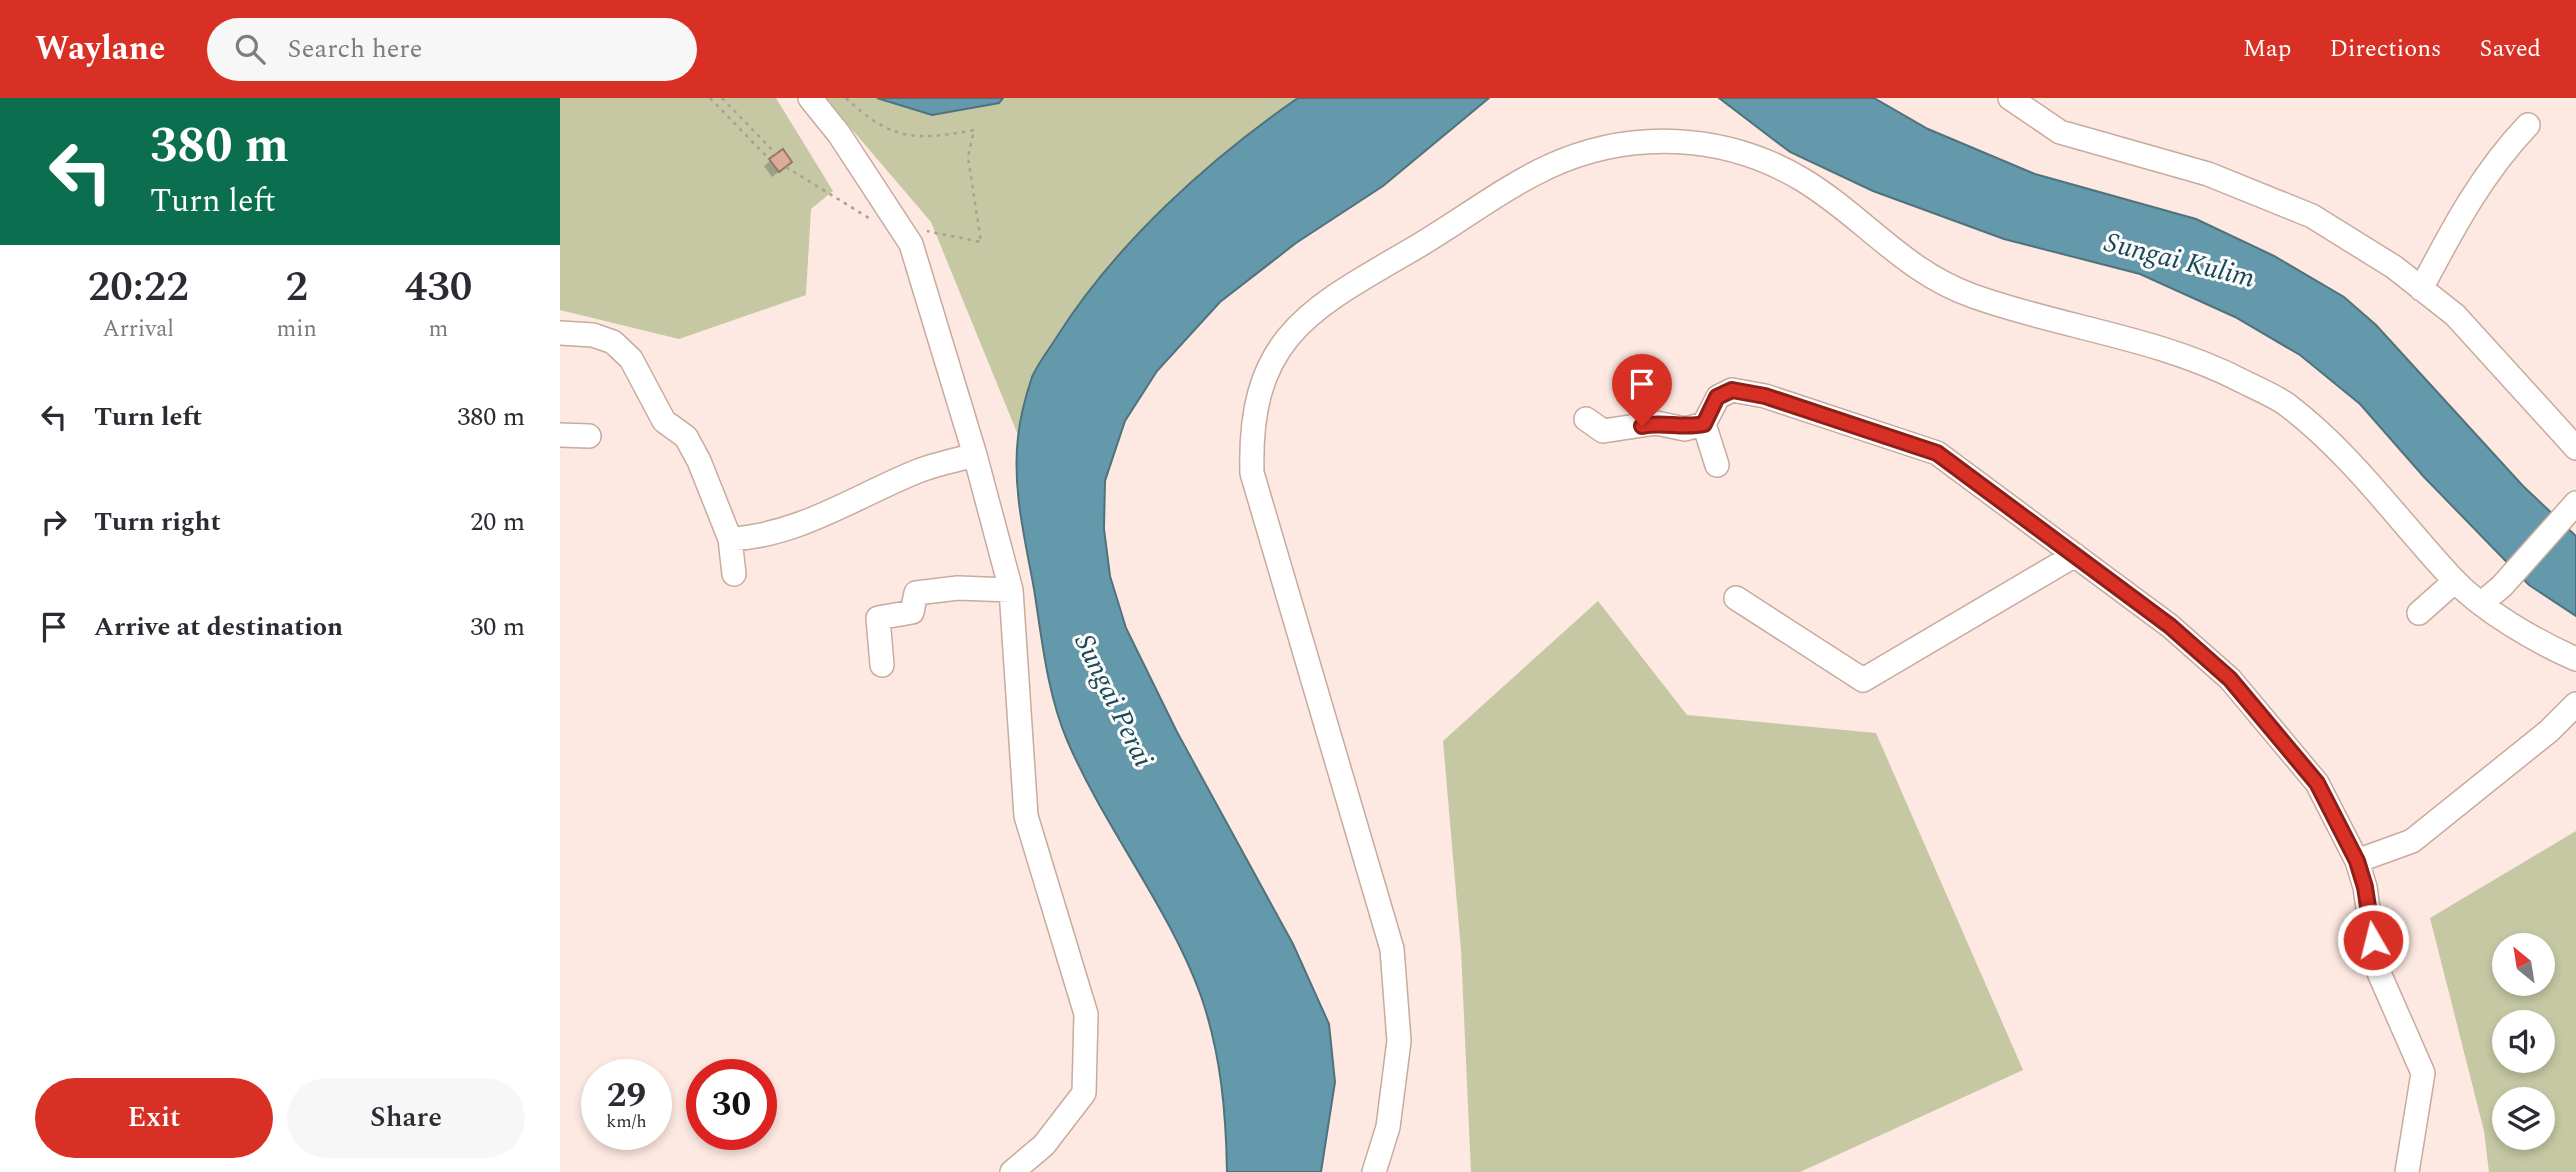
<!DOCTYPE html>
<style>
:root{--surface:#fff;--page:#f7f7f7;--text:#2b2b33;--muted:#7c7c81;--accent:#d93025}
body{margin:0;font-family:Spectral,serif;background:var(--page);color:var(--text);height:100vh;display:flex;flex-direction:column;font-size:26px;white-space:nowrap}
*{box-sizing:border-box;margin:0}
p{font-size:23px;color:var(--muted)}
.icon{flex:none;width:38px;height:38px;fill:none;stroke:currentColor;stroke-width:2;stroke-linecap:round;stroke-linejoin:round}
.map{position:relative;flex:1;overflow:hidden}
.drawer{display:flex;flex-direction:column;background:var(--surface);width:560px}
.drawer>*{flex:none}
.guide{background:#0b6e4f;color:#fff;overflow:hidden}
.needle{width:46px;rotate:330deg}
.fabs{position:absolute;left:1932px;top:835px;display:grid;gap:14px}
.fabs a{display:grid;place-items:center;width:63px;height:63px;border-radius:50%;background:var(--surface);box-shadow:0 4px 10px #0003;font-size:35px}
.speed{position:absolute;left:21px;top:961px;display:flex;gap:14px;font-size:35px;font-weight:700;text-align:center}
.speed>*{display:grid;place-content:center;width:91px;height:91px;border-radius:50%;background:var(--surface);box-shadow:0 4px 10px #0003;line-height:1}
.speed small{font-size:18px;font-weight:400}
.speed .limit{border:10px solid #d22;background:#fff;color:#111}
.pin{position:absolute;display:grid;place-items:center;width:60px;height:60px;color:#fff;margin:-72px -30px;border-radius:50% 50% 50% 0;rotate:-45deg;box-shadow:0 0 7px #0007}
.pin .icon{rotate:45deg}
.me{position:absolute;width:77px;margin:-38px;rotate:352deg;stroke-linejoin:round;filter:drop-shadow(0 0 5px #0008)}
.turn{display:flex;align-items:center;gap:24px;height:147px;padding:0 35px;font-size:32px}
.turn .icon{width:91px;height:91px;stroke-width:2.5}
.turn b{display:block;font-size:49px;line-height:60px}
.eta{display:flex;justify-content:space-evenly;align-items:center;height:119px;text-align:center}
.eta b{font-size:42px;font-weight:600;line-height:49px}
.cta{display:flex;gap:14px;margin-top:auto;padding:14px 35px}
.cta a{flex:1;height:80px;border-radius:42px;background:var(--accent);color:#fff;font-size:28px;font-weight:600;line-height:80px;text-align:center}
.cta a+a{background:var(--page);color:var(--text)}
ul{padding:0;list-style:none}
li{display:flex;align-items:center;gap:21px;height:105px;padding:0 35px}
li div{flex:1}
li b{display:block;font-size:26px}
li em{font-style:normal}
header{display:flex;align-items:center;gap:42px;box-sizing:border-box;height:98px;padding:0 35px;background:var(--accent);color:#fff}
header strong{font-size:33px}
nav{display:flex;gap:38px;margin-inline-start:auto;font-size:24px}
.search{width:490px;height:63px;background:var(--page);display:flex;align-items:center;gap:18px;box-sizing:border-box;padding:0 24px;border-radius:38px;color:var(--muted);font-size:26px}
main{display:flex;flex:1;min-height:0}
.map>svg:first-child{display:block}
.green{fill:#c5c8a3;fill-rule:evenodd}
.water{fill:#6399aa;stroke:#50727d;stroke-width:2}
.shadow{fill:#0003}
.building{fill:#dbac97;stroke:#94786c;stroke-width:2}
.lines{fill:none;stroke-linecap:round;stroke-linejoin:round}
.minor-casing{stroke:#c8aa9e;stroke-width:26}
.path{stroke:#ae9e97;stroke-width:2.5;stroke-dasharray:3.5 5;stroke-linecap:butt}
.minor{stroke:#fff;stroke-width:23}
.route-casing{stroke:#8d1f18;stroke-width:18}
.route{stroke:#d93025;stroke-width:12}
.labels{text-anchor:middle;stroke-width:6;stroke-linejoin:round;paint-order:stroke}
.water-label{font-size:28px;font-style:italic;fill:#194956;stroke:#fbfbfb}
</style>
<header>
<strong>Waylane</strong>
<div class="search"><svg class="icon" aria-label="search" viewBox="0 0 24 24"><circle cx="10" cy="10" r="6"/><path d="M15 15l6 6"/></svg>Search here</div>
<nav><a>Map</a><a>Directions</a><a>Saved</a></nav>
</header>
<main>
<section class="drawer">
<div class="guide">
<div class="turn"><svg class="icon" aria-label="left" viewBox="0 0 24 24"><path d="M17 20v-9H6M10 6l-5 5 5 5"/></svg><div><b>380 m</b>Turn left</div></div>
</div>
<div class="eta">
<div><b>20:22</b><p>Arrival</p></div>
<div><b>2</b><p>min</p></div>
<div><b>430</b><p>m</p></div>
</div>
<ul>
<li><svg class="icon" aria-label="left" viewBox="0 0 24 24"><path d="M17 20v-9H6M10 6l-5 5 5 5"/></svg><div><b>Turn left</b></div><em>380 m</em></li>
<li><svg class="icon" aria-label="right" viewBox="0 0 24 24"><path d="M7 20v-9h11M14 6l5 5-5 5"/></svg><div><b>Turn right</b></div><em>20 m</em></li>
<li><svg class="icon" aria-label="arrive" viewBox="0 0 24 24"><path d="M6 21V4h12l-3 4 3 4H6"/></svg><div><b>Arrive at destination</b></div><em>30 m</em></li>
</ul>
<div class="cta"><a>Exit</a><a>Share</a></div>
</section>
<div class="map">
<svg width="2016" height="1074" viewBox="0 0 2016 1074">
<rect width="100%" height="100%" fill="#fde9e1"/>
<path class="green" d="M0,0H216L273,93L251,111L246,197L119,241L0,212Z
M265,0H317L372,17L439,5L443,0H738C638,69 532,168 474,275C465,293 463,318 458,337L371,124Z
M1038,503L1127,617L1316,635L1463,972L1240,1074H911L901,852L883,643Z
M2016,733V1074H1929L1924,1033L1870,820ZM1944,847H1983V886H1944ZM1944,924H1983V962H1944ZM1944,1001H1983V1040H1944Z"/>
<path class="water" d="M317,0H443L439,5L372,17Z
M738,0H929L823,88L736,145L660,204L597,273L565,323L545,383L544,431L550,478L566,530L617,634L733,846L769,926L775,984L761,1074H667C666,1014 661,956 641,898C610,811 544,729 507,642C487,595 482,541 474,491C465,441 452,390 458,339C460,320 466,297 472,279C478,265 490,250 498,237C556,146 649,61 738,0Z
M1159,0H1314L1368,31L1475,76L1636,121L1714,158L1784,199L1816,227L1963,388L2016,438V518L1969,487L1864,379L1800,306L1740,257L1675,219L1580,176L1444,141L1313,93L1230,54Z"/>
<path class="shadow" d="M222,53L225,69L212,79L204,68Z"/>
<path class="building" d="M223,51L232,64L219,74L209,61Z"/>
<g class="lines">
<defs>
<path id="minor" d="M250,0L279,36L351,146L415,357L451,492L466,718L526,916L524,995L484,1047L452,1074
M1450,0L1500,34L1648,76L1752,118L1834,169L1895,217L2016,350
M1861,191C1892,132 1922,75 1968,27
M0,235L33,237L53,244L71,261L104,323L126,339L139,363L170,441L174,476
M1026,321L1043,333L1096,325L1125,331L1144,326
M0,337L29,338
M1157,367L1144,326L1158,299L1172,292L1205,298L1377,355L1610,528L1670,581L1757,685L1797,763L1805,789L1816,868L1863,975L1847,1074
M170,441C238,438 296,398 358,373C376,366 396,362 415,357
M1176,500L1303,582L1515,457
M1923,504L1942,488L2016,405
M1859,515L1895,483
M322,567L318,520L352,514L356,495L398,490L451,492
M1797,763L1852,743L1989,633L2016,606
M814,1074L828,1029L839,943L832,851L692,375C688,240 748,212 853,151C898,125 941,91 988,69C1070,31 1165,35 1243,82C1304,119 1343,173 1413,198C1502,230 1597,239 1682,283C1696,290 1713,297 1726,306C1791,355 1837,421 1892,480C1923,513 1975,543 2016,561"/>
</defs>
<use href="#minor" class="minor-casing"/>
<path class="path" d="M150,0L209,61
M162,0L216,56
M286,0C331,43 357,43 414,32L408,59L421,144L367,133
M226,69L312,122"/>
<use href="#minor" class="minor"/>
</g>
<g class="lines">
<defs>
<path id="route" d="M1082,328C1103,323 1122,331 1144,326L1157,299L1172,292L1205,298L1377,355L1610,528L1670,581L1757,685L1797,763L1805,789L1813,842"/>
</defs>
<use href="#route" class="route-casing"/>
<use href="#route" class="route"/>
</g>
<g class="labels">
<g class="water-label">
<text transform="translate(1620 161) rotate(14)" y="10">Sungai Kulim</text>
<text transform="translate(555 602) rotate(64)" y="10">Sungai Perai</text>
</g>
</g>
</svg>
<div class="fabs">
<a><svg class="needle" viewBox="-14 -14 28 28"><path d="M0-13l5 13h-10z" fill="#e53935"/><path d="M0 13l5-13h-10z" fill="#7c7c81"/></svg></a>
<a><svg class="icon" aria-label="sound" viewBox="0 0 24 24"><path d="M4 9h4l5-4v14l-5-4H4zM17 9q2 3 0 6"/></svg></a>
<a><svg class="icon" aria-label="layers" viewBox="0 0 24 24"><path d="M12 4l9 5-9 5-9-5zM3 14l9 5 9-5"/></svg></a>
</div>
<div class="speed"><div>29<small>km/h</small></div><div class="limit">30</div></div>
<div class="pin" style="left:1082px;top:328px;background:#d93025"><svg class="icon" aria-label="arrive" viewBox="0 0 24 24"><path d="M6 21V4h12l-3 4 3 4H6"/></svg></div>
<svg class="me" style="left:1813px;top:842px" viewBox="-20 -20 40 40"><circle r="17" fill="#d93025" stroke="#fff" stroke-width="3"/><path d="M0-11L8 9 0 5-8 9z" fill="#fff"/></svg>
</div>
</main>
